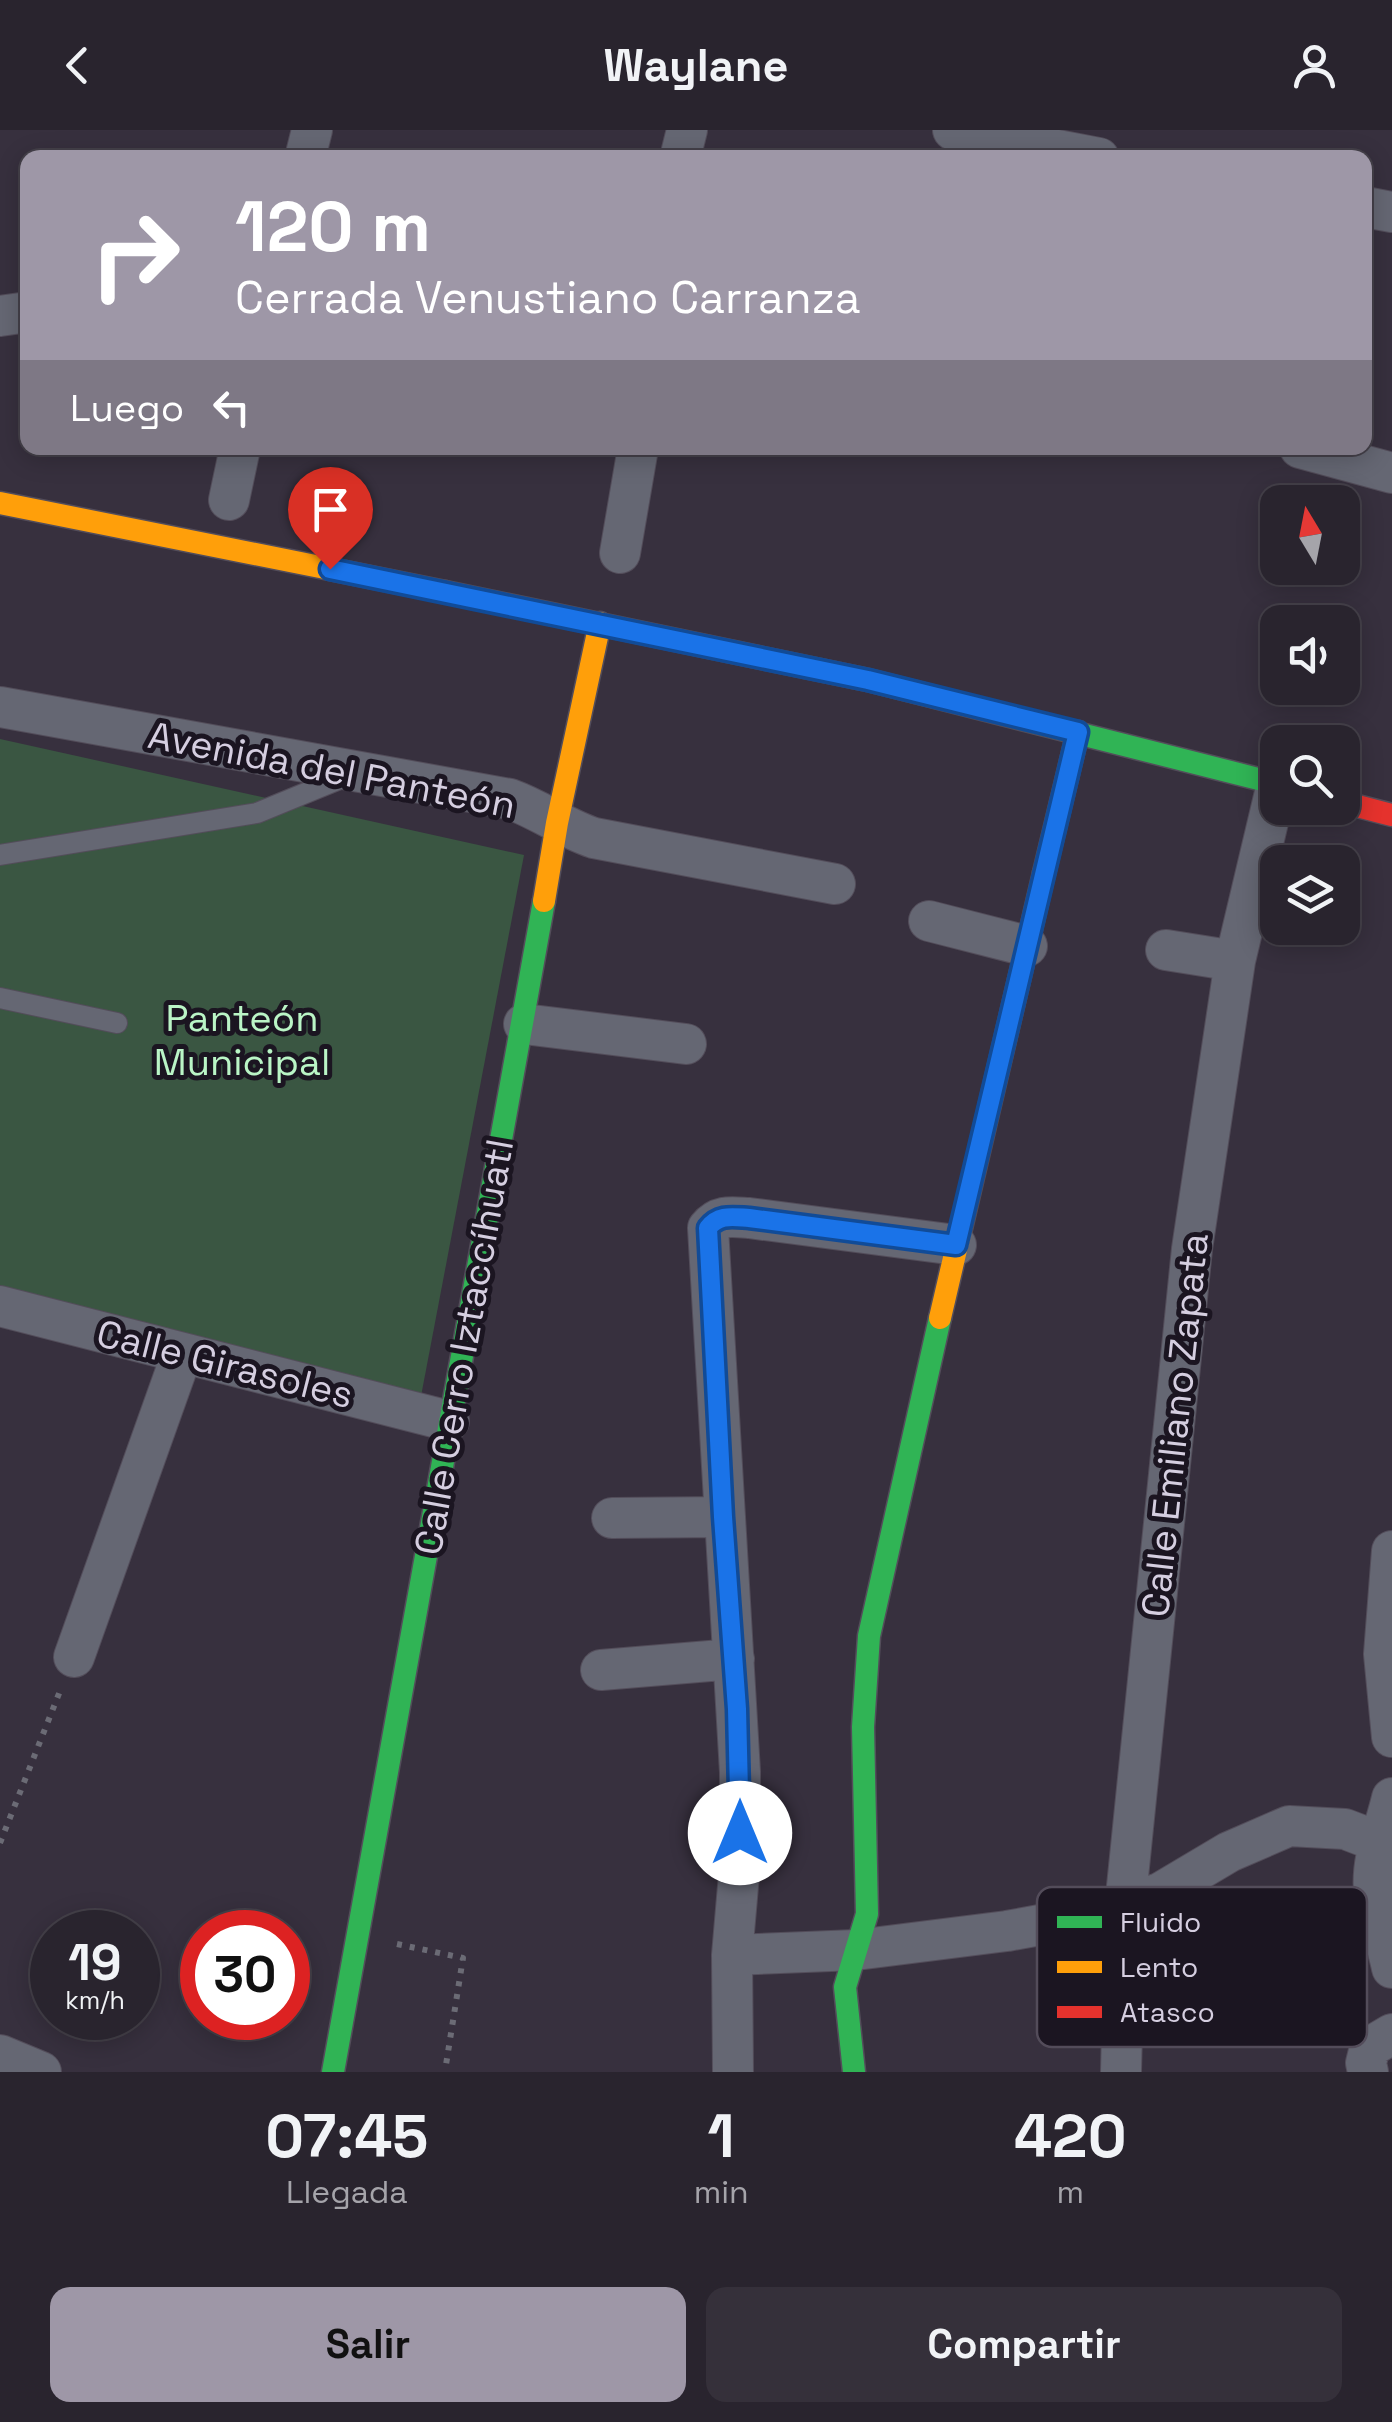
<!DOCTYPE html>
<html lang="es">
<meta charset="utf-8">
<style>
:root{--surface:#29242e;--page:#35303a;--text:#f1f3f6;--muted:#a5a4aa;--line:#45414a;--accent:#9e97a7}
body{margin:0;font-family:"Space Grotesk",sans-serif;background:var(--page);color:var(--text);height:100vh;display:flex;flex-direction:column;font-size:38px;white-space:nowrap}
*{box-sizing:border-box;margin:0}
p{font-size:32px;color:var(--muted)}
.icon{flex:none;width:55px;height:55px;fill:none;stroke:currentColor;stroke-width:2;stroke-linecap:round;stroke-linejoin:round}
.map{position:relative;height:1942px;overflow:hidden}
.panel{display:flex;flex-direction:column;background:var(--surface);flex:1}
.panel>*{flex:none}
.banner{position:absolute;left:20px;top:20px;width:1352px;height:305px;border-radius:20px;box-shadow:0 5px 25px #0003,0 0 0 2px var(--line);background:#9e97a7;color:#fff;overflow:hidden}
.needle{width:65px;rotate:350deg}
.tools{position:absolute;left:1260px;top:355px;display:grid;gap:20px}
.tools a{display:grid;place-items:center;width:100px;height:100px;border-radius:20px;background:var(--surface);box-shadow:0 5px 25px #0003,0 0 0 2px var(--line);font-size:50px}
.speed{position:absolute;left:30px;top:1780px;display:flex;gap:20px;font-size:50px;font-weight:700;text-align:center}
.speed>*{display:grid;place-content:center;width:130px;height:130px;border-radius:50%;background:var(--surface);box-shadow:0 5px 25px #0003,0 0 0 2px var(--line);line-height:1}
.speed small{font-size:25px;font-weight:400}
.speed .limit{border:15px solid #d22;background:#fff;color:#111}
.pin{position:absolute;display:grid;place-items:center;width:85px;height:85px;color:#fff;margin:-102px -42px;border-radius:50% 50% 50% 0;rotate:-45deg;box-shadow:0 0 10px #0007}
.pin .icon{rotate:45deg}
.me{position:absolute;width:110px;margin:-55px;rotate:0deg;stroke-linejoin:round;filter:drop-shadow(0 0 8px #0008)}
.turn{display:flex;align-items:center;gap:35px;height:210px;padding:0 50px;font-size:45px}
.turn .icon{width:130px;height:130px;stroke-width:2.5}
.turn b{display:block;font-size:70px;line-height:85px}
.then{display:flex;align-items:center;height:95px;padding:0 50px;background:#0003;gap:20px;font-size:38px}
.eta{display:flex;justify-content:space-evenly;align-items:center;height:170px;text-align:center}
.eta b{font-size:60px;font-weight:700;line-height:70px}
.cta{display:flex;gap:20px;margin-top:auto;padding:20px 50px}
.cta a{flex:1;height:115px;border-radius:20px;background:var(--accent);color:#111;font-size:40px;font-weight:700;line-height:115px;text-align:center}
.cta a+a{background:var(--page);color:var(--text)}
header{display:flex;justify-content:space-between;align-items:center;height:130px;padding:0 50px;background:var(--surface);font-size:45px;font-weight:700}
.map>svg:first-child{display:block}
.green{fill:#3a5642}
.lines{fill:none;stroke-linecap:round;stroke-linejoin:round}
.lane-casing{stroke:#534d5a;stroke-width:22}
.street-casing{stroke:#534d5a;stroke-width:42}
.fast-casing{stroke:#534d5a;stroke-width:25}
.slow-casing{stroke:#534d5a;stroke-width:25}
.jam-casing{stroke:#534d5a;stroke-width:25}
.path{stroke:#6b6b75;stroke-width:6;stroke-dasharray:5 8;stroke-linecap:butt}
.lane{stroke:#656773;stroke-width:20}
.street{stroke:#656773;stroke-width:40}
.fast{stroke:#30b455;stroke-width:22}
.slow{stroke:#ff9f0a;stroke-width:22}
.jam{stroke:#e5322d;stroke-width:22}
.route-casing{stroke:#114b97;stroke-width:25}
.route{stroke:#1a73e8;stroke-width:18}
.labels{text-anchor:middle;stroke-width:10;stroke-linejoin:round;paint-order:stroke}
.street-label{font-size:38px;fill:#d5cee0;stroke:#1b1521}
.park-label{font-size:38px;fill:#baf5c6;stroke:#1b1521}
.key{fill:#1b1521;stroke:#534c5a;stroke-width:2.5}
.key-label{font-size:28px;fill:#d5cee0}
</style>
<header><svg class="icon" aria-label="back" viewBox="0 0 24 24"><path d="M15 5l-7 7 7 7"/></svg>Waylane<svg class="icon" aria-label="person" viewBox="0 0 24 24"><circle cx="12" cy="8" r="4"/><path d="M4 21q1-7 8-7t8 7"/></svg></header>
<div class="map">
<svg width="1392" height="1942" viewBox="0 0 1392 1942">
<rect width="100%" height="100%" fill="#37303e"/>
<path class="green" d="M0,609L524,725L418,1282L0,1165Z"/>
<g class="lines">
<defs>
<path id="lane" d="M0,725L257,683L347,646
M0,868L117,893"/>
<path id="street" d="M953,0L1099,28
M305,28L312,0
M680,28L687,0
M1365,77L1392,82
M0,186L28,182
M1300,318L1392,343
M229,370L240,318
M620,423L638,318
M0,577L510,669C540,680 564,698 594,708L835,754
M929,791L1027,816
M1166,820L1235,831
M524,894L686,914
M0,1176L449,1291
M612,1388L723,1387
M1392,1421L1384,1524L1392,1607
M74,1527L182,1224
M601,1540L734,1529
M1392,1668C1385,1698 1371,1729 1374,1761C1376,1786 1387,1813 1392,1838
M732,1825L856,1820L1007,1801L1095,1785L1160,1763L1229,1722L1289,1696L1345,1699L1379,1712
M0,1925L41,1942
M733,1942L732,1825L740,1733V1642L708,1098C719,1084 732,1087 749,1088L956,1115
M1121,1942L1125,1776L1192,1119L1235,831L1277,654
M1368,1942L1366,1933L1370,1917L1392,1904"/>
<path id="fast" d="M445,462L868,550L1278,654
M1044,743L1078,602
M333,1942L544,771
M854,1942L845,1857L867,1784L863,1597L869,1506L940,1188"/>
<path id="slow" d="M0,373L445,462
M544,771L557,693L600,493
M940,1188L1044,743"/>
<path id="jam" d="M1342,672L1392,685"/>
</defs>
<use href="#lane" class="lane-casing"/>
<use href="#street" class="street-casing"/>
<use href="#fast" class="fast-casing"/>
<use href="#slow" class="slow-casing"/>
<use href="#jam" class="jam-casing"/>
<path class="path" d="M0,1713L60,1561
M397,1814L463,1828L445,1941"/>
<use href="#lane" class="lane"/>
<use href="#street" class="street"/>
<use href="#fast" class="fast"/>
<use href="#slow" class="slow"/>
<use href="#jam" class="jam"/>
</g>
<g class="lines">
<defs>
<path id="route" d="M330,439L868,550L1078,602L956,1115L749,1088C732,1087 719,1084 708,1098L723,1387L737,1579L740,1703"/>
</defs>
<use href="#route" class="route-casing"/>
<use href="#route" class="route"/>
</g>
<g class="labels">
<g class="street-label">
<text transform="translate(332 640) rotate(11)" y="13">Avenida del Panteón</text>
<text transform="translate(464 1217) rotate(-80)" y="13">Calle Cerro Iztaccíhuatl</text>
<text transform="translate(225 1234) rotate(14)" y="13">Calle Girasoles</text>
<text transform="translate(1175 1295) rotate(-84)" y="13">Calle Emiliano Zapata</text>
</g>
<g class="park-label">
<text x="242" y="901">Panteón<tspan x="242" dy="44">Municipal</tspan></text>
</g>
</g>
<rect x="1037" y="1757" width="330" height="160" rx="15" class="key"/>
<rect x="1057" y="1786" width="45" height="12" fill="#30b455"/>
<rect x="1057" y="1831" width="45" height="12" fill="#ff9f0a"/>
<rect x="1057" y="1876" width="45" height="12" fill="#e5322d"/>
<g class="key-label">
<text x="1120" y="1802">Fluido</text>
<text x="1120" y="1847">Lento</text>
<text x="1120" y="1892">Atasco</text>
</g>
</svg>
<div class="tools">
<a><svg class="needle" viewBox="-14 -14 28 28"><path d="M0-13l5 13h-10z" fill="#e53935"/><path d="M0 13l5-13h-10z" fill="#a5a4aa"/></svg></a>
<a><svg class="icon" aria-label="sound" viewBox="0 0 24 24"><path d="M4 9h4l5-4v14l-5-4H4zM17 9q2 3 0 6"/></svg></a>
<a><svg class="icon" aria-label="search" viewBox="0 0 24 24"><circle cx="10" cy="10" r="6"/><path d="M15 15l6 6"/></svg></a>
<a><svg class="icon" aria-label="layers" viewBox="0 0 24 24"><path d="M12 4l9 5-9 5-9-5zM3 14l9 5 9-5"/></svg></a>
</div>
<div class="speed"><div>19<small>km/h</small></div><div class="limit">30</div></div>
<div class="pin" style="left:330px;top:439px;background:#d93025"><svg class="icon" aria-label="arrive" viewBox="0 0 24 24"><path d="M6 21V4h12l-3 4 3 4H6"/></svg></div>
<svg class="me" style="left:740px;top:1703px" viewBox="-20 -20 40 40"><circle r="19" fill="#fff"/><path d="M0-13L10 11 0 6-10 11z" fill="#1a73e8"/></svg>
<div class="banner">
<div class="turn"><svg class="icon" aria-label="right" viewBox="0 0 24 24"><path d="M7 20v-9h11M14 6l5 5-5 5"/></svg><div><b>120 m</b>Cerrada Venustiano Carranza</div></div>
<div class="then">Luego<svg class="icon" aria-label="left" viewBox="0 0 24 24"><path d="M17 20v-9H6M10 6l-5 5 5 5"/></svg></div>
</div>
</div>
<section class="panel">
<div class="eta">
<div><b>07:45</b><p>Llegada</p></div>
<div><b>1</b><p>min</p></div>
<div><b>420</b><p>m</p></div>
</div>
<div class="cta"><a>Salir</a><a>Compartir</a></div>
</section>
